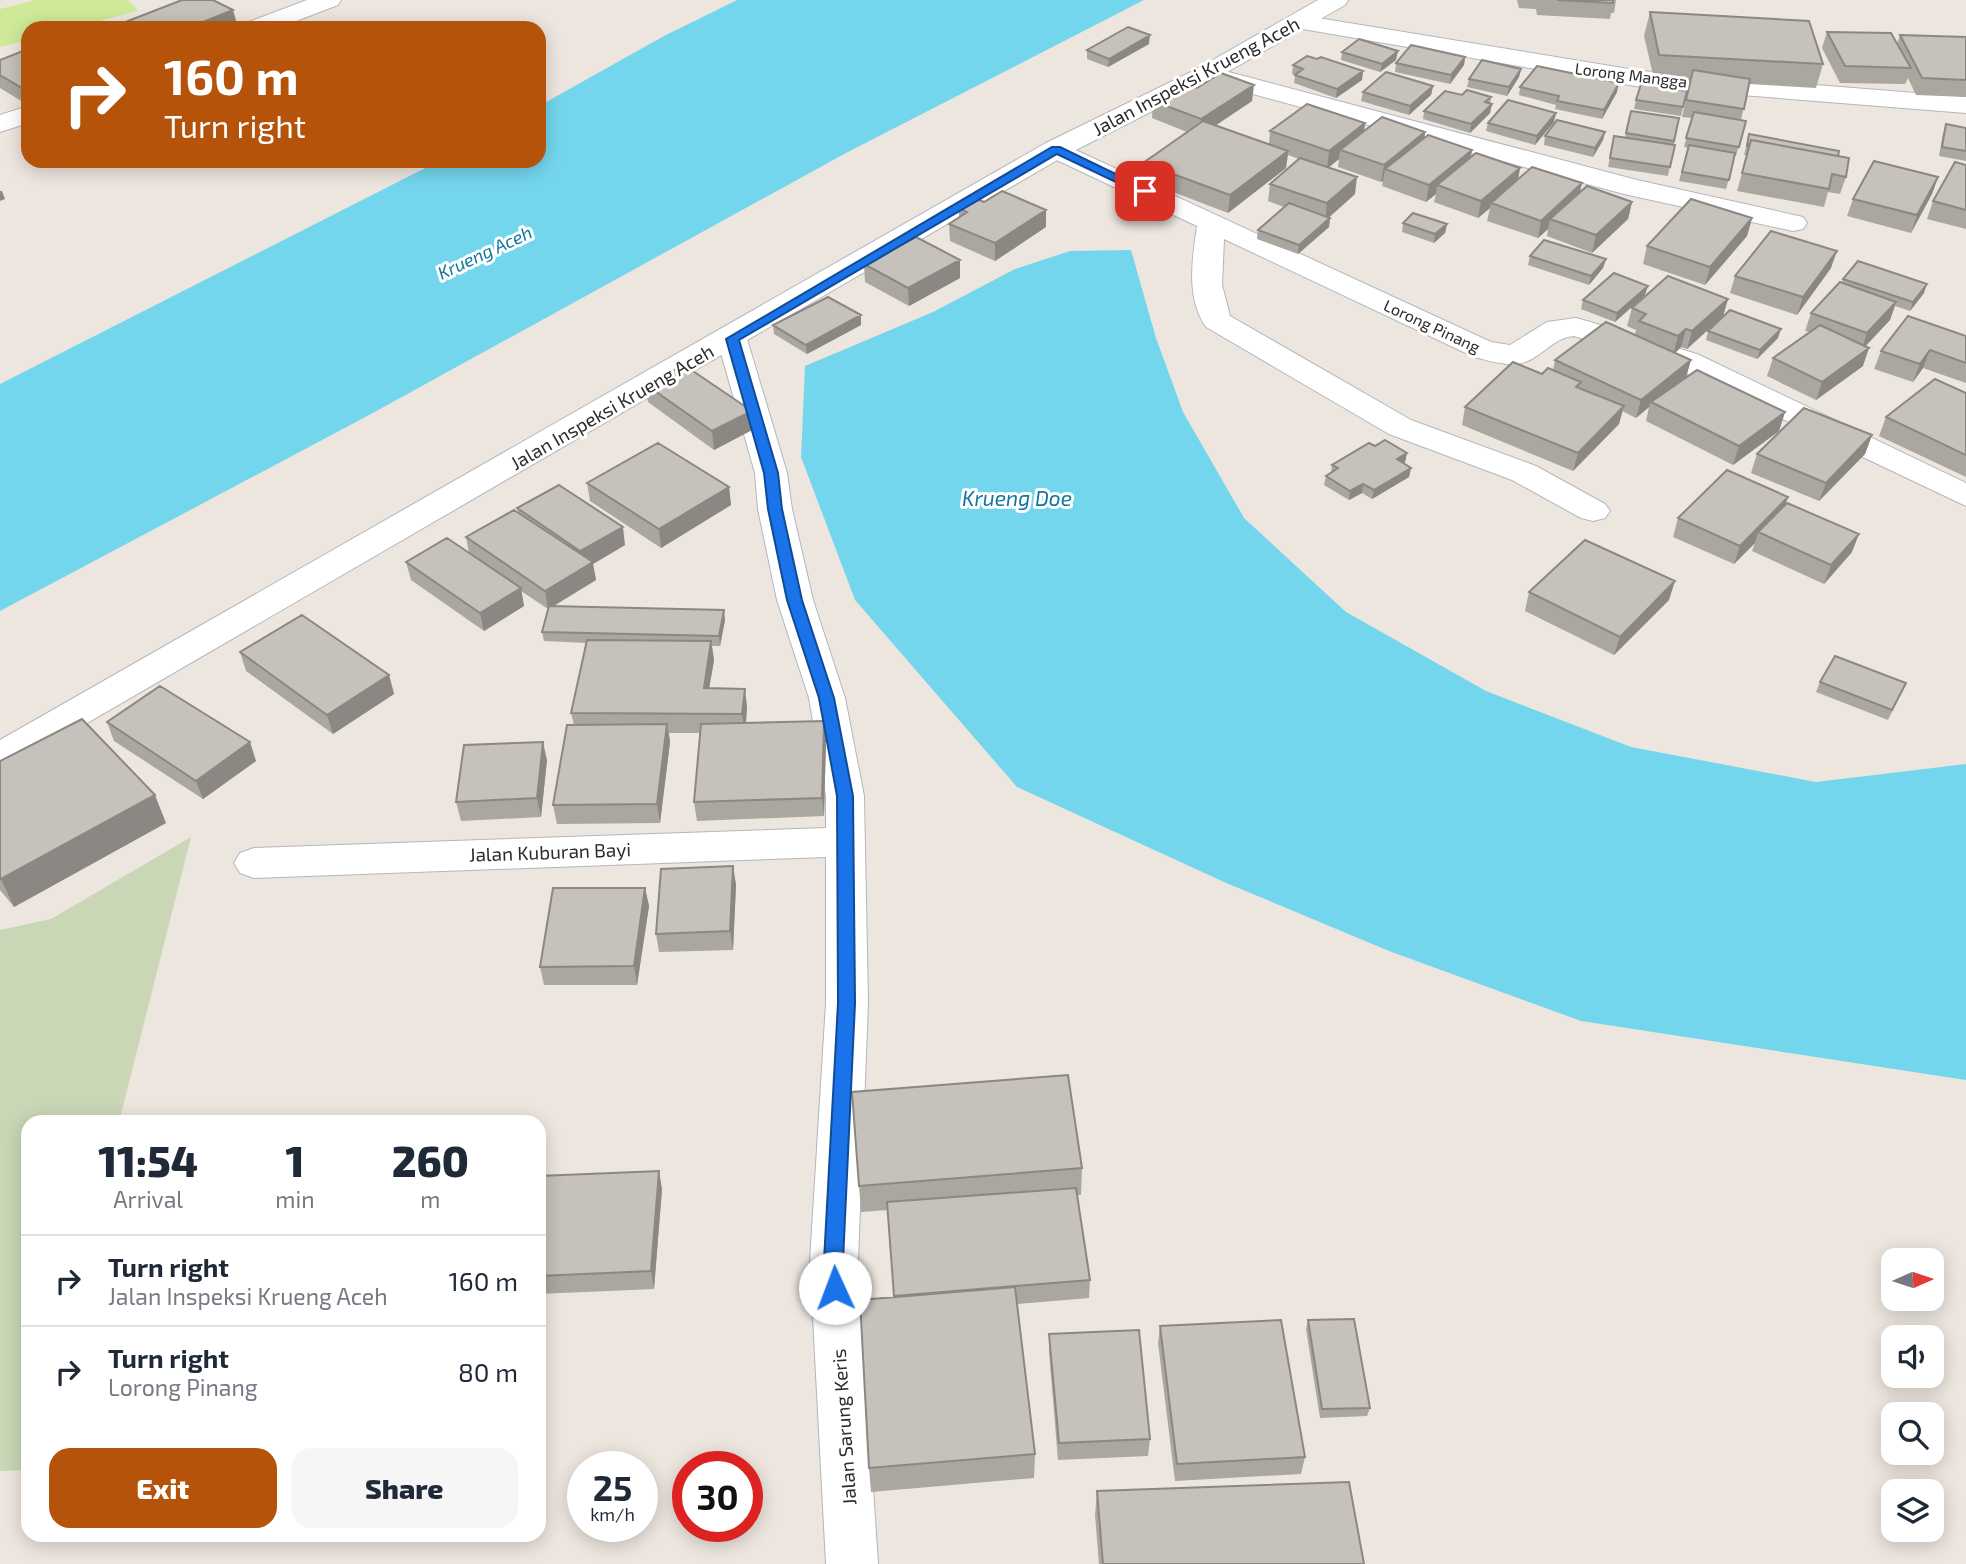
<!DOCTYPE html>
<style>
:root{--surface:#fff;--page:#f6f6f7;--text:#1f2937;--muted:#747a83;--line:#e0e1e3;--accent:#b45309}
body{margin:0;font-family:"Exo 2",sans-serif;background:var(--page);color:var(--text);height:100vh;display:flex;flex-direction:column;font-size:26px;white-space:nowrap}
*{box-sizing:border-box;margin:0}
p{font-size:23px;color:var(--muted)}
.icon{flex:none;width:38px;height:38px;fill:none;stroke:currentColor;stroke-width:2;stroke-linecap:round;stroke-linejoin:round}
.map{position:relative;flex:1;overflow:hidden}
.drawer{position:absolute;left:21px;top:1115px;width:525px;height:427px;display:flex;flex-direction:column;background:var(--surface);border-radius:21px;box-shadow:0 4px 18px #0003}
.drawer>*{flex:none}
.hud{position:absolute;left:21px;top:21px;width:525px;height:147px;border-radius:21px;box-shadow:0 4px 18px #0003;background:#b45309;color:#fff;overflow:hidden}
.needle{width:46px;rotate:87deg}
.buttons{position:absolute;left:1881px;top:1248px;display:grid;gap:14px}
.buttons a{display:grid;place-items:center;width:63px;height:63px;border-radius:14px;background:var(--surface);box-shadow:0 4px 18px #0003;font-size:35px}
.speed{position:absolute;left:567px;top:1451px;display:flex;gap:14px;font-size:35px;font-weight:700;text-align:center}
.speed>*{display:grid;place-content:center;width:91px;height:91px;border-radius:50%;background:var(--surface);box-shadow:0 4px 18px #0003;line-height:1}
.speed small{font-size:18px;font-weight:400}
.speed .limit{border:10px solid #d22;background:#fff;color:#111}
.pin{position:absolute;display:grid;place-items:center;width:60px;height:60px;color:#fff;margin:-30px;border-radius:14px;box-shadow:0 4px 10px #0006}
.me{position:absolute;width:77px;margin:-38px;rotate:358deg;stroke-linejoin:round;filter:drop-shadow(0 0 5px #0008)}
.turn{display:flex;align-items:center;gap:24px;height:147px;padding:0 28px;font-size:32px}
.turn .icon{width:91px;height:91px;stroke-width:2.5}
.turn b{display:block;font-size:49px;line-height:60px}
.eta{display:flex;justify-content:space-evenly;align-items:center;height:119px;text-align:center}
.eta b{font-size:42px;font-weight:800;line-height:49px}
.button{display:flex;gap:14px;margin-top:auto;padding:14px 28px}
.button a{flex:1;height:80px;border-radius:21px;background:var(--accent);color:#fff;font-size:28px;font-weight:800;line-height:80px;text-align:center}
.button a+a{background:var(--page);color:var(--text)}
ul{padding:0;list-style:none}
li{display:flex;align-items:center;gap:21px;height:91px;padding:0 28px;border-top:2px solid var(--line)}
li div{flex:1}
li b{display:block;font-size:26px}
li em{font-style:normal}
.map>svg:first-child{display:block}
.cemetery{fill:#c9d7b6}
.pitch{fill:#ceea99}
.water{fill:#74d6ed}
.lines{fill:none;stroke-linecap:round;stroke-linejoin:round}
.minor-casing{stroke:#b2b6bf;stroke-width:2}
.tertiary-casing{stroke:#b2b6bf;stroke-width:2}
.minor{fill:#fff;fill-rule:evenodd}
.tertiary{fill:#fff;fill-rule:evenodd}
.wall{fill:#aaa6a0}
.shaded-wall{fill:#8b8782}
.building{fill:#c6c1ba;stroke:#8b8782;stroke-width:2}
.route{fill:#1a73e8;stroke:#114b97;stroke-width:2}
.labels{text-anchor:middle;stroke-width:6;stroke-linejoin:round;paint-order:stroke}
.far-street-label{font-size:16px;fill:#2c2c2c;stroke:#fff}
.far-water-label{font-size:18px;font-style:italic;fill:#10779d;stroke:#fff}
.street-label{font-size:19px;fill:#2c2c2c;stroke:#fff}
.water-label{font-size:21px;font-style:italic;fill:#10779d;stroke:#fff}
</style>
<div class="map">
<svg width="1966" height="1564" viewBox="0 0 1966 1564">
<rect width="100%" height="100%" fill="#ede6df"/>
<path class="cemetery" d="M191,837L119,1122H28V1470L0,1471V930L51,919Z"/>
<path class="pitch" d="M35,0H128L138,11L72,28H28V40L0,47V9Z"/>
<path class="water" d="M737,0H1144L846,153L371,414L0,611V384L439,161H539V106L664,36Z
M1131,250L1156,338L1183,412L1244,518L1346,612L1486,691L1631,747L1816,782L1966,764V1080L1581,1021L1389,951L1224,882L1017,787L855,600L801,457L805,366L933,312L1015,269L1070,251Z"/>
<g class="lines">
<defs>
<path id="minor" d="M307,0H341L338,5L278,28H243L246,23Z
M1300,15L1641,71L1966,97V113L1641,87L1291,27L1288,22L1291,17Z
M1206,66L1637,180L1803,217L1807,223L1803,229L1793,231L1624,194L1197,79L1193,74L1197,69Z
M28,106V123L0,132V115Z
M1056,141L1491,342L1510,345L1547,322L1576,318L1587,321L1697,354L1966,483V506L1675,368L1574,336C1552,337 1538,363 1516,364C1502,365 1485,360 1472,356L1224,239L1222,285L1230,316L1411,420L1536,466L1605,504L1610,511L1605,518L1593,521L1581,518L1512,480L1389,434L1206,327C1186,298 1192,260 1197,226L1046,155L1043,149L1046,143Z
M732,330L743,333L747,339L787,473L792,509L813,600L845,698L864,796L868,1003L858,1261L878,1564H826L810,1261L826,1003V857L254,878L240,873L234,863L240,853L254,848L826,828V796L809,698L777,600L758,509L755,473L717,339L721,333Z"/>
<path id="tertiary" d="M1318,0H1348L1345,5L1215,79L1066,155L13,766L0,770V740L1046,143L1197,69Z"/>
</defs>
<use href="#minor" class="minor-casing"/>
<use href="#tertiary" class="tertiary-casing"/>
<use href="#minor" class="minor"/>
<use href="#tertiary" class="tertiary"/>
</g>
<path class="wall" d="M1517,0H1616L1614,13H1611L1610,19L1537,15L1536,9L1519,8Z
M1650,12L1823,64L1816,88L1749,84L1741,120L1746,121L1736,156H1735L1726,189L1679,181L1688,148L1684,147L1692,118L1682,117L1690,81L1654,79L1644,36Z
M1827,32L1897,44L1900,35L1966,37V97L1916,95L1908,78L1905,84L1840,83L1822,48Z
M1149,44L1108,67L1087,59V50Z
M28,49V105L0,88V60Z
M1342,52L1396,60L1380,72L1341,60Z
M1465,57L1464,65L1450,84L1395,72L1396,63Z
M1317,59L1363,71L1362,80L1336,98L1294,83L1295,75L1292,74L1293,65Z
M1521,69L1519,77L1507,96L1467,87L1469,79Z
M1433,86L1431,95L1409,115L1361,101L1363,92Z
M1520,87L1617,92L1602,119L1555,109L1556,105L1519,95Z
M1197,88L1252,101L1216,125L1269,144L1270,131L1365,123L1364,131L1425,132L1424,138L1472,150L1470,158L1520,168L1518,179L1632,202L1628,219L1592,253L1547,236L1548,229L1538,238L1487,221L1490,208L1478,218L1434,202L1436,194L1426,202L1382,186L1383,181L1381,182L1338,167L1339,159L1328,167L1355,194L1329,217L1330,218L1329,227L1298,254L1257,239L1258,230L1284,207L1268,201L1270,184L1299,159L1288,155L1286,168L1228,213L1142,180L1143,163L1187,132L1152,118L1153,101Z
M1687,91L1681,116L1634,109L1636,100Z
M1462,95L1491,97L1490,104H1492L1490,113L1470,133L1423,119L1424,111Z
M1631,111L1679,118L1668,176L1608,167L1614,136L1625,137Z
M1554,122L1535,145L1486,131L1488,123Z
M1946,124L1966,128V161L1939,156L1943,133Z
M1605,132L1603,140L1593,157L1544,145L1545,136Z
M1749,134L1838,156L1846,177L1840,194L1828,192L1824,207L1737,191L1747,155H1744Z
M1966,165V229L1927,219L1933,201Z
M1938,177L1932,194L1911,233L1847,216L1853,199Z
M984,202L1046,210V227L995,261L950,241L949,224L959,218V208Z
M1752,218L1747,236L1705,285L1643,264L1647,246Z
M1403,223L1447,224L1445,233L1434,243L1402,232Z
M1530,256L1606,259L1603,268L1589,285L1528,265Z
M960,260V278L909,306L865,282L864,264Z
M1831,268L1797,315L1730,293L1735,276Z
M1843,279L1924,293L1910,311L1895,306L1890,320L1865,346L1863,366L1816,400L1767,376L1773,358L1810,332L1805,331L1811,313L1842,283Z
M1645,295L1615,322L1581,309L1583,300Z
M1728,299L1723,316L1687,349L1681,347L1675,353L1686,378L1785,412L1779,431L1733,465L1646,421L1649,407L1636,418L1622,411L1619,424L1573,471L1462,425L1465,407L1553,370L1555,360L1635,335L1636,330L1627,326L1632,308Z
M861,315V325L807,354L774,334L773,325Z
M1708,331L1778,338L1757,359L1706,340Z
M1966,336V383L1923,368L1913,382L1874,369L1881,351Z
M645,384L752,411L754,429L714,450L648,402Z
M1966,393V477L1879,436L1886,417Z
M1872,435L1865,454L1819,501L1751,473L1757,454Z
M1375,446L1407,453L1405,462L1404,463L1411,468L1409,477L1372,499L1362,493L1349,500L1324,485L1326,476L1331,472L1332,465Z
M587,483L729,487L731,505L661,548L590,501Z
M1785,505L1852,552L1824,584L1752,551L1755,543L1734,564L1673,537L1678,518Z
M517,508L625,545L593,564L596,580L554,606L725,620L720,646H712L714,660L709,688L747,707L746,723L826,740L824,816L697,821L694,802L700,733H669L670,742L660,823L557,824L553,805L574,725L571,713L586,643L544,641L542,632L548,609L521,591L524,606L484,631L411,580L406,562L469,553L466,537L518,513Z
M1529,592L1669,600L1614,655L1525,611Z
M240,652L389,675L394,694L333,734L246,671Z
M1820,682L1906,683L1888,720L1816,692Z
M107,722L256,761L203,799L114,741Z
M547,760L541,817L461,821L456,802Z
M0,761L166,823L14,907L0,890Z
M733,866L736,885L733,950L659,952L656,934Z
M645,888L649,906L637,985H544L540,967Z
M852,1092L1082,1168L1081,1195H1077L1090,1280L1089,1298L1017,1304L1035,1454L1034,1478L871,1492L869,1468L894,1297L888,1210L861,1212Z
M539,1176L662,1189L654,1289L539,1294Z
M1308,1320L1370,1408L1367,1416L1320,1418L1306,1329Z
M1160,1326L1305,1457L1301,1474L1175,1481L1158,1343Z
M1049,1334L1150,1439L1148,1456L1058,1460L1049,1352Z
M1097,1491L1364,1564H1099L1095,1515Z"/>
<path class="shaded-wall" d="M233,10L238,27L234,28H188Z
M1150,35L1149,44L1108,67L1109,59Z
M1398,51L1396,60L1380,72L1382,64Z
M1465,57L1464,65L1450,84L1451,75Z
M1521,69L1519,77L1507,96L1509,87Z
M1363,71L1362,80L1336,98L1337,89Z
M1619,83L1617,92L1602,119L1604,110Z
M1254,85L1252,101L1200,136L1201,119Z
M1433,86L1431,95L1409,115L1410,106Z
M1492,104L1490,113L1470,133L1471,124Z
M1556,113L1554,122L1535,145L1537,136Z
M1365,123L1363,140L1340,150L1339,159L1327,169L1329,151Z
M1425,132L1423,149L1385,169L1383,181L1381,182L1384,165Z
M1605,132L1603,140L1593,157L1595,148Z
M1472,150L1469,167L1437,185L1436,194L1426,202L1429,185Z
M1288,151L1286,168L1228,213L1230,195Z
M1520,168L1517,185L1491,203L1490,208L1478,218L1481,201Z
M1357,177L1355,194L1325,221L1327,203Z
M1938,177L1932,194L1911,233L1917,215Z
M1582,183L1578,201L1550,219L1548,229L1538,238L1541,221Z
M0,191H2L5,199L0,201Z
M1632,202L1628,219L1592,253L1596,235Z
M1046,210V227L995,261V243Z
M1330,218L1329,227L1298,254L1299,245Z
M1752,218L1747,236L1705,285L1710,267Z
M1447,224L1445,233L1434,243L1435,234Z
M1837,251L1831,268L1797,315L1803,297Z
M1606,259L1603,268L1589,285L1591,276Z
M960,260V278L909,306L908,288Z
M1927,284L1924,293L1910,311L1913,302Z
M1648,286L1645,295L1615,322L1617,313Z
M1728,299L1723,316L1687,349L1692,331Z
M1896,302L1890,320L1861,351L1867,333Z
M861,315V325L807,354L806,345Z
M1686,329L1681,347L1673,355L1678,336Z
M1781,329L1778,338L1757,359L1760,350Z
M1869,348L1863,366L1816,400L1822,382Z
M1930,350L1923,368L1913,382L1920,364Z
M1691,360L1686,378L1651,402L1649,407L1636,418L1641,400Z
M1624,406L1619,424L1573,471L1578,453Z
M752,411L754,429L714,450L712,431Z
M1785,412L1779,431L1733,465L1739,446Z
M1872,435L1865,454L1819,501L1826,483Z
M1407,453L1405,462L1395,469L1397,459Z
M1411,468L1409,477L1372,499L1374,490Z
M1363,484L1362,493L1349,500L1350,491Z
M729,487L731,505L661,548L659,529Z
M1788,497L1781,515L1758,532L1755,543L1734,564L1740,546Z
M623,527L625,545L593,564L596,580L548,609L545,591L583,567L580,551Z
M1859,534L1852,552L1824,584L1831,565Z
M1675,581L1669,600L1614,655L1620,637Z
M521,588L524,606L484,631L480,613Z
M724,610L725,620L720,646L719,636Z
M711,641L714,660L706,707L704,688Z
M389,675L394,694L333,734L327,715Z
M745,689L747,707L745,733L742,714Z
M824,721L826,740L824,816L822,798Z
M667,724L670,742L660,823L657,804Z
M250,742L256,761L203,799L196,781Z
M543,742L547,760L541,817L537,798Z
M155,795L166,823L14,907L1,879Z
M733,866L736,885L733,950L730,931Z
M645,888L649,906L637,985L634,966Z
M659,1171L662,1189L654,1289L651,1271Z"/>
<path class="building" d="M182,0H213L233,10L188,28H110Z
M1557,0H1613V3Z
M1650,12L1809,21L1823,64L1659,55Z
M1128,27L1150,35L1109,59L1087,50Z
M1827,32L1891,33L1911,68L1845,66Z
M1900,35L1966,37V80L1922,78Z
M1359,39L1398,51L1382,64L1342,52Z
M1411,45L1465,57L1451,75L1396,63Z
M28,49V90L27,91L0,75V60Z
M1307,56L1317,59L1321,57L1363,71L1337,89L1295,75L1303,69L1293,65Z
M1482,60L1521,69L1509,87L1469,79Z
M1537,66L1619,83L1604,110L1557,101L1559,96L1520,87Z
M1693,70L1750,79L1744,109L1686,100Z
M1386,72L1433,86L1410,106L1363,92Z
M1221,73L1254,85L1201,119L1153,101L1182,82L1197,88Z
M1641,84L1687,91L1683,107L1636,100Z
M1467,90L1491,97L1485,102L1492,104L1471,124L1424,111L1445,91L1462,95Z
M1508,100L1556,113L1537,136L1488,123Z
M1307,104L1365,123L1329,151L1270,131Z
M1631,111L1679,118L1674,141L1626,133Z
M1694,112L1746,121L1739,147L1686,138Z
M1382,117L1425,132L1384,165L1340,150Z
M1557,120L1605,132L1595,148L1545,136Z
M1203,121L1288,151L1230,195L1143,163Z
M1946,124L1966,128V151L1942,147Z
M1749,134L1839,151L1838,156L1751,140L1749,146H1747Z
M1428,135L1472,150L1429,185L1385,169Z
M1614,136L1675,145L1670,167L1610,158Z
M1751,140L1849,158L1846,177L1832,174L1829,189L1742,173Z
M1689,145L1735,153L1729,180L1682,172Z
M1476,153L1520,168L1481,201L1437,185Z
M1300,158L1357,177L1327,203L1270,184Z
M1874,161L1938,177L1917,215L1853,199Z
M1955,162L1966,165V210L1933,201Z
M1532,167L1582,183L1541,221L1491,203Z
M1587,186L1632,202L1596,235L1550,219Z
M1002,191L1046,210L995,243L949,224L967,212L959,208L975,198L984,202Z
M1691,199L1752,218L1710,267L1647,246Z
M1289,203L1330,218L1299,245L1258,230Z
M1413,213L1447,224L1435,234L1403,223Z
M1771,231L1837,251L1803,297L1735,276Z
M916,237L960,260L908,288L864,264Z
M1544,240L1606,259L1591,276L1530,256Z
M1858,261L1927,284L1913,302L1843,279Z
M1614,273L1648,286L1617,313L1583,300Z
M1668,276L1728,299L1692,331L1686,329L1678,336L1639,321L1646,314L1632,308Z
M1840,282L1896,302L1867,333L1811,313Z
M828,297L861,315L806,345L773,325Z
M1730,310L1781,329L1760,350L1708,331Z
M1908,316L1966,336V363L1930,350L1920,364L1881,351Z
M1606,322L1691,360L1641,400L1555,360Z
M1820,325L1869,348L1822,382L1773,358Z
M1513,362L1542,374L1548,368L1581,382L1576,387L1624,406L1578,453L1465,407Z
M684,365L752,411L712,431L645,384Z
M1697,370L1785,412L1739,446L1651,402Z
M1935,379L1966,393V455L1886,417Z
M1804,408L1872,435L1826,483L1757,454Z
M1385,440L1407,453L1397,459L1411,468L1374,490L1363,484L1350,491L1326,476L1338,468L1332,465L1369,443L1375,446Z
M658,443L729,487L659,529L587,483Z
M1727,470L1788,497L1740,546L1678,518Z
M559,485L623,527L580,551L517,508Z
M1787,503L1859,534L1831,565L1758,532Z
M514,510L593,562L545,591L466,537Z
M447,538L521,588L480,613L406,562Z
M1585,540L1675,581L1620,637L1529,592Z
M549,606L724,610L719,636L542,632Z
M302,615L389,675L327,715L240,652Z
M587,640L711,641L704,688L745,689L742,714L571,713Z
M1835,656L1906,683L1892,710L1820,682Z
M160,686L250,742L196,781L107,722Z
M82,719L155,795L1,879L0,878V761Z
M824,721L822,798L694,802L701,724Z
M667,724L657,804L553,805L567,725Z
M543,742L537,798L456,802L464,745Z
M733,866L730,931L656,934L661,869Z
M553,888H645L634,966L540,967Z
M1068,1075L1082,1168L859,1186L852,1092Z
M659,1171L651,1271L539,1276V1176Z
M1076,1188L1090,1280L894,1296L887,1202Z
M1015,1287L1035,1454L869,1468L860,1300Z
M1354,1319L1370,1408L1322,1409L1308,1320Z
M1281,1320L1305,1457L1177,1464L1160,1326Z
M1139,1330L1150,1439L1059,1443L1049,1334Z
M1349,1482L1364,1564H1103L1097,1491Z"/>
<path class="route" d="M1052,147H1060L1151,191L1141,194L1057,154L739,340L778,473L782,509L802,600L834,698L853,796L855,1003L843,1261L845,1288L842,1294L835,1297L828,1294L824,1261L838,1003L837,796L819,698L787,600L768,509L764,473L726,339Z"/>
<g class="labels">
<g class="far-street-label">
<text transform="translate(1631 75) rotate(7)" y="6">Lorong Mangga</text>
<text transform="translate(1432 326) rotate(25)" y="6">Lorong Pinang</text>
</g>
<g class="far-water-label">
<text transform="translate(485 253) rotate(-25)" y="6">Krueng Aceh</text>
</g>
<g class="street-label">
<text transform="translate(1196 76) rotate(-28)" y="7">Jalan Inspeksi Krueng Aceh</text>
<text transform="translate(612 407) rotate(-30)" y="7">Jalan Inspeksi Krueng Aceh</text>
<text transform="translate(550 852) rotate(-2)" y="7">Jalan Kuburan Bayi</text>
<text transform="translate(844 1427) rotate(-94)" y="7">Jalan Sarung Keris</text>
</g>
<g class="water-label">
<text x="1017" y="506">Krueng Doe</text>
</g>
</g>
</svg>
<div class="buttons">
<a><svg class="needle" viewBox="-14 -14 28 28"><path d="M0-13l5 13h-10z" fill="#e53935"/><path d="M0 13l5-13h-10z" fill="#747a83"/></svg></a>
<a><svg class="icon" aria-label="sound" viewBox="0 0 24 24"><path d="M4 9h4l5-4v14l-5-4H4zM17 9q2 3 0 6"/></svg></a>
<a><svg class="icon" aria-label="search" viewBox="0 0 24 24"><circle cx="10" cy="10" r="6"/><path d="M15 15l6 6"/></svg></a>
<a><svg class="icon" aria-label="layers" viewBox="0 0 24 24"><path d="M12 4l9 5-9 5-9-5zM3 14l9 5 9-5"/></svg></a>
</div>
<div class="speed"><div>25<small>km/h</small></div><div class="limit">30</div></div>
<div class="pin" style="left:1145px;top:191px;background:#d93025"><svg class="icon" aria-label="arrive" viewBox="0 0 24 24"><path d="M6 21V4h12l-3 4 3 4H6"/></svg></div>
<svg class="me" style="left:835px;top:1288px" viewBox="-20 -20 40 40"><circle r="19" fill="#fff"/><path d="M0-13L10 11 0 6-10 11z" fill="#1a73e8"/></svg>
<div class="hud">
<div class="turn"><svg class="icon" aria-label="right" viewBox="0 0 24 24"><path d="M7 20v-9h11M14 6l5 5-5 5"/></svg><div><b>160 m</b>Turn right</div></div>
</div>
<section class="drawer">
<div class="eta">
<div><b>11:54</b><p>Arrival</p></div>
<div><b>1</b><p>min</p></div>
<div><b>260</b><p>m</p></div>
</div>
<ul>
<li><svg class="icon" aria-label="right" viewBox="0 0 24 24"><path d="M7 20v-9h11M14 6l5 5-5 5"/></svg><div><b>Turn right</b><p>Jalan Inspeksi Krueng Aceh</p></div><em>160 m</em></li>
<li><svg class="icon" aria-label="right" viewBox="0 0 24 24"><path d="M7 20v-9h11M14 6l5 5-5 5"/></svg><div><b>Turn right</b><p>Lorong Pinang</p></div><em>80 m</em></li>
</ul>
<div class="button"><a>Exit</a><a>Share</a></div>
</section>
</div>
